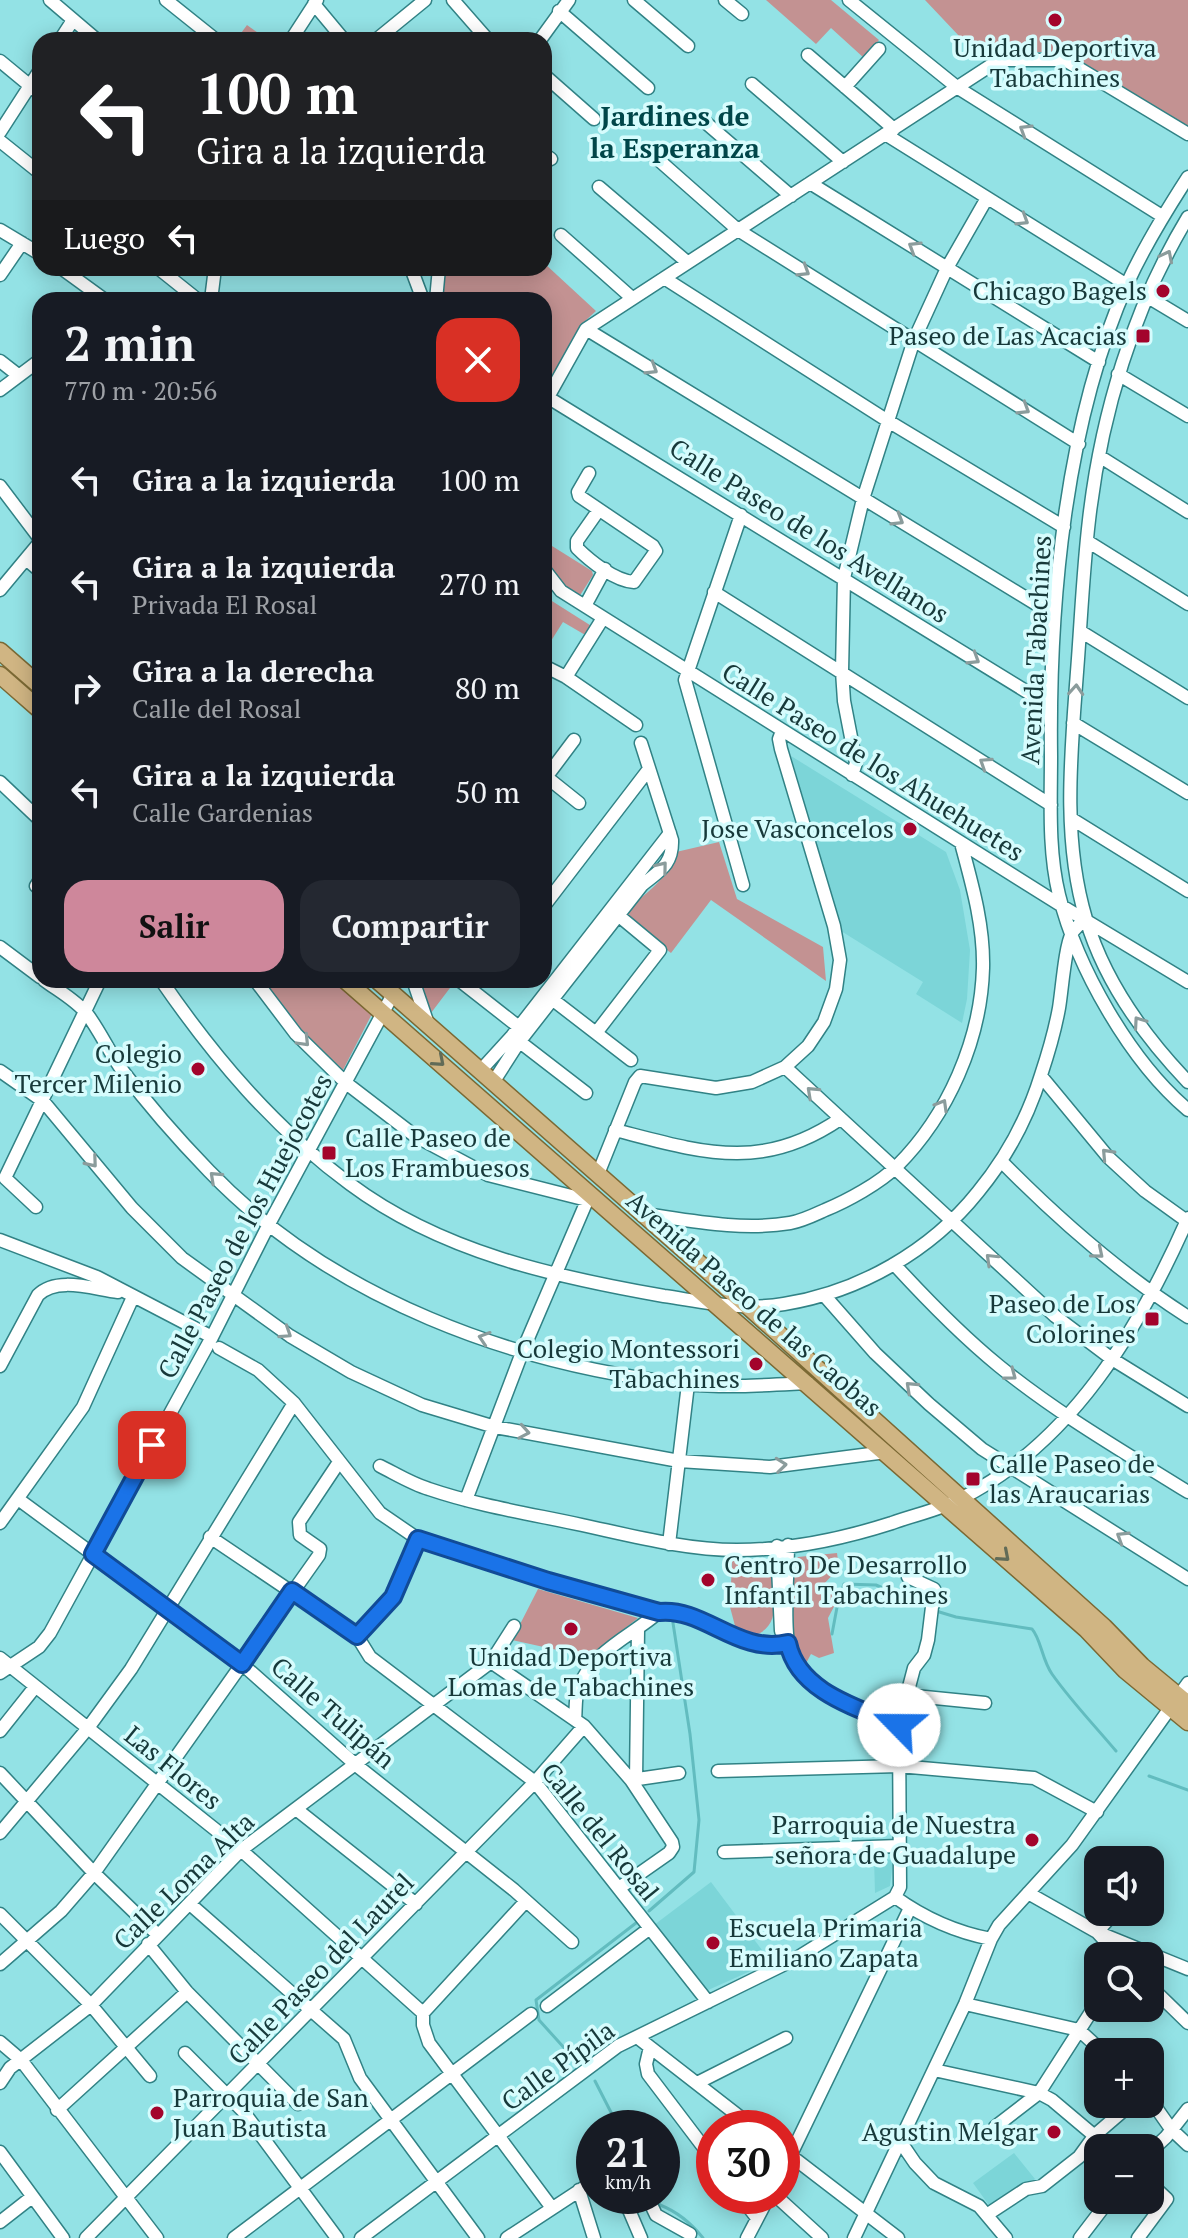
<!DOCTYPE html>
<html lang="es">
<meta charset="utf-8">
<style>
:root{--surface:#171b24;--page:#242831;--text:#f1f3f6;--muted:#9ea1a6;--accent:#ce879b}
body{margin:0;font-family:"PT Serif",serif;background:var(--page);color:var(--text);height:100vh;display:flex;flex-direction:column;font-size:30px;white-space:nowrap}
*{box-sizing:border-box;margin:0}
p{font-size:26px;color:var(--muted)}
.icon{flex:none;width:44px;height:44px;fill:none;stroke:currentColor;stroke-width:2;stroke-linecap:round;stroke-linejoin:round}
.map{position:relative;flex:1;overflow:hidden}
.panel{position:absolute;left:32px;top:292px;width:520px;height:696px;display:flex;flex-direction:column;background:var(--surface);border-radius:24px;box-shadow:0 4px 20px #0003}
.panel>*{flex:none}
.banner{position:absolute;left:32px;top:32px;width:520px;height:244px;border-radius:24px;box-shadow:0 4px 20px #0003;background:#202124;color:#fff;overflow:hidden}
.fabs{position:absolute;left:1084px;top:1846px;display:grid;gap:16px}
.fabs a{display:grid;place-items:center;width:80px;height:80px;border-radius:16px;background:var(--surface);box-shadow:0 4px 20px #0003;font-size:40px}
.speed{position:absolute;left:576px;top:2110px;display:flex;gap:16px;font-size:40px;font-weight:700;text-align:center}
.speed>*{display:grid;place-content:center;width:104px;height:104px;border-radius:50%;background:var(--surface);box-shadow:0 4px 20px #0003;line-height:1}
.speed small{font-size:20px;font-weight:400}
.speed .limit{border:12px solid #d22;background:#fff;color:#111}
.pin{position:absolute;display:grid;place-items:center;width:68px;height:68px;color:#fff;margin:-34px;border-radius:16px;box-shadow:0 4px 12px #0006}
.me{position:absolute;width:88px;margin:-44px;rotate:293deg;stroke-linejoin:round;filter:drop-shadow(0 0 6px #0008)}
.turn{display:flex;align-items:center;gap:28px;height:168px;padding:0 32px;font-size:36px}
.turn .icon{width:104px;height:104px;stroke-width:2.5}
.turn b{display:block;font-size:56px;line-height:68px}
.then{display:flex;align-items:center;height:76px;padding:0 32px;background:#0003;gap:16px;font-size:30px}
.round{display:grid;place-items:center;flex:none;width:84px;height:84px;border-radius:24px;background:var(--page)}
.head{display:flex;align-items:center;justify-content:space-between;height:136px;padding:0 32px}
h1{font-size:48px;font-weight:800;line-height:60px}
.action{display:flex;gap:16px;margin-top:auto;padding:16px 32px}
.action a{flex:1;height:92px;border-radius:24px;background:var(--accent);color:#111;font-size:32px;font-weight:800;line-height:92px;text-align:center}
.action a+a{background:var(--page);color:var(--text)}
ul{padding:0;list-style:none}
li{display:flex;align-items:center;gap:24px;height:104px;padding:0 32px}
li div{flex:1}
li b{display:block;font-size:30px}
li em{font-style:normal}
.map>svg:first-child{display:block}
.built{fill:#7cd5d8}
.green{fill:#c39292}
.lines{fill:none;stroke-linecap:round;stroke-linejoin:round}
.stream{stroke:#62bcbf;stroke-width:3}
.minor-casing{stroke:#318285;stroke-width:15}
.major-casing{stroke:#7b6934;stroke-width:19}
.minor{stroke:#fff;stroke-width:12}
.major{stroke:#d0b583;stroke-width:16}
.oneway{stroke:#8b9c9c}
.oneway2{stroke:#616b57}
.route-casing{stroke:#114b97;stroke-width:20}
.route{stroke:#1a73e8;stroke-width:14}
.poi-dot{fill:#a3042c;stroke:#d6fcfd;stroke-width:3}
.labels{text-anchor:middle;stroke-width:7;stroke-linejoin:round;paint-order:stroke}
.poi-label{font-size:26px;fill:#17393a;stroke:#d6fcfd;text-anchor:end}
.street-label{font-size:26px;fill:#17393a;stroke:#d6fcfd}
.neighbourhood-label{font-size:28px;font-weight:bold;fill:#004649;stroke:#d6fcfd}
</style>
<div class="map">
<svg width="1188" height="2238" viewBox="0 0 1188 2238">
<rect width="100%" height="100%" fill="#93e2e5"/>
<path class="built" d="M791,756L946,852L960,890L970,950L967,999L962,1023L916,994L923,982L841,931Z
M874,1858L893,1860L890,1886L875,1893Z
M711,1882L771,1962L706,1991L654,1925Z
M1014,2153L1035,2179L991,2208L973,2183Z"/>
<path class="green" d="M766,0H831L879,40L864,58L831,28L816,44Z
M925,0H1188V129L1065,51L999,54L992,48L977,55Z
M247,25L268,40H236Z
M544,263L596,311L583,323L545,391L544,300H443L444,268H544Z
M544,541L592,571L593,575L579,597C551,581 544,573 544,541Z
M544,596L593,627L587,636L563,622L544,652Z
M719,842L737,899L823,947L826,981L711,900L671,953L623,917C643,891 666,885 676,852Z
M260,980H340L374,1010L343,1070L301,1030Z
M421,980H456L431,1013Z
M837,1553L839,1568L822,1586L838,1599L828,1618L834,1653L819,1658L811,1654L804,1667L793,1652L792,1563L798,1557Z
M767,1560L773,1565C774,1598 785,1638 738,1637L730,1607L732,1561Z
M538,1589L638,1618L589,1657L512,1640Z"/>
<g class="lines">
<path class="stream" d="M936,1611L956,1617L1032,1629C1041,1639 1042,1660 1052,1674C1071,1701 1095,1726 1116,1751
M832,1634L838,1602L844,1584L876,1585L929,1608
M1149,1776L1188,1790
M649,1911L694,1872L699,1820L690,1734L673,1623
M576,2061L539,2020L536,2000L636,1923
M595,2081L619,2128
M655,2196L660,2205C678,2212 691,2223 703,2238"/>
<defs>
<path id="minor" d="M50,0L97,40
M166,0L216,40
M453,0L488,40
M634,0L688,46
M725,0L742,14
M849,0L958,88L1162,216
M314,4L344,40
M559,11L648,88
M60,40L73,20
M291,40L317,0
M376,40L425,0
M540,40L569,0
M808,55L894,129
M0,61L40,94
M544,75L594,119
M752,84L843,162
M845,87L879,49
M705,122L791,196
M0,132L40,70
M885,134L1127,285
M0,141L40,173
M544,154L551,159
M653,155L738,230L1079,444
M1188,177C1166,211 1145,245 1128,282C1065,423 1049,603 1051,756C1051,802 1048,850 1059,895C1077,968 1130,1061 1188,1110
M810,183L1099,362
M599,187L687,262
M1188,217C1133,308 1101,415 1089,520C1083,571 1081,621 1077,672C1071,753 1062,839 1086,919C1104,980 1145,1037 1188,1082
M0,230L40,254
M561,235L632,298
M61,268L105,300
M158,268L198,300
M411,268L423,300
M0,275L22,243
M664,278L888,421L1064,527
M1148,297L1188,321
M211,300L215,268
M436,300L439,268
M586,329L1054,615
M0,361L18,375
M1118,374L1188,416
M0,390L40,360
M544,395L1050,706
M544,409L548,397L586,329L999,60H1065L1188,134
M1099,456L1188,512
M589,473L578,492L579,496L653,546L656,551L634,582C615,581 590,561 577,548V541L598,511
M0,486L40,539
M741,515L685,680L743,885
M1087,541L1188,604
M26,559L40,571
M544,569L561,591L1062,906L1188,982
M0,590L40,542
M714,592L1051,805
M585,606L605,569
M1080,631L1188,698
M544,666L566,677L636,725
M566,677L603,618
M1073,723L1188,793
M544,775L579,803
M852,775L856,763L844,701L842,671L844,578L863,499L914,340L947,268L987,198
M544,780L574,740
M0,782L40,820
M1072,819L1188,891
M36,886L40,880
M544,906L649,769
M0,947L40,977
M44,980C57,990 76,1000 87,1014C100,1031 109,1052 122,1070C149,1106 178,1139 209,1171C331,1298 515,1366 687,1384C727,1388 768,1385 808,1383
M161,980C214,1057 274,1128 350,1184C441,1252 555,1277 664,1296C705,1302 743,1311 784,1304C859,1292 931,1251 978,1192C1006,1158 1028,1117 1041,1075C1048,1054 1055,1030 1059,1008C1062,990 1065,946 1072,933C1075,928 1081,923 1086,919
M255,980L296,1034L346,1083L415,1136L488,1175L587,1200
M413,980L428,1024
M459,980L524,1031
M548,996L631,1060
M596,1033L660,950L613,911
M516,1039L586,1093
M785,1067L1055,1316L1112,1359L1188,1406
M481,1070L512,1036L670,833
M0,1071L43,1101L132,1208L182,1258L290,1336L351,1372L422,1405L495,1427L679,1461L770,1467L886,1452
M1041,1076L1108,1157L1145,1191L1188,1222
M494,1081L519,1042L642,885C659,871 673,865 672,840L641,743
M615,1130C701,1152 761,1173 840,1119
M1001,1161C1059,1220 1118,1272 1188,1317
M598,1174L635,1082L640,1076L716,1088L752,1082L785,1067L808,1046L824,1022L836,989L840,960L834,926L781,749L779,739L782,731
M5,1178L100,980
M5,1178L36,1207
M645,1214C693,1221 742,1231 790,1223C802,1221 814,1215 825,1210C847,1201 880,1183 897,1166C948,1115 981,1040 983,968C984,925 972,884 961,843
M0,1240L97,1277L212,1337
M894,1264C927,1300 961,1335 999,1366C1058,1414 1124,1452 1188,1492
M824,1295L875,1353L929,1404L982,1449L1188,1579
M219,1348L258,1370L294,1403L380,1513L418,1539L548,1581L659,1612C705,1607 738,1655 788,1643
M0,1366L38,1295C57,1276 93,1289 118,1292
M380,1466C396,1474 412,1484 429,1489C479,1506 531,1514 582,1525C633,1536 686,1550 737,1550C790,1550 842,1539 892,1523C914,1515 939,1510 960,1499C1072,1443 1139,1329 1188,1218
M18,1499L242,1664L356,1765L514,1890L572,1942
M466,1500L523,1350L589,1196
M0,1523L83,1407L133,1297
M210,1537L357,1636L370,1657L535,1782L708,2002
M669,1544L688,1384
M788,1545C788,1570 783,1631 790,1651C803,1693 863,1710 899,1725
M777,1546L781,1631
M357,1636L393,1597L418,1539
M0,1658L241,1850L423,2013
M491,1662L584,1726L631,1780L672,1842L673,1847L669,1853L619,1888
M0,1673L39,1647L50,1633L212,1337L269,1224L393,994
M905,1695L985,1703
M575,1720C576,1710 575,1698 578,1689C592,1651 630,1637 659,1612
M0,1731L35,1687
M718,1771L899,1766L1034,1778L1097,1812
M0,1773L94,1873L158,1935
M636,1779L638,1630
M631,1780L679,1773
M296,1809L416,1904
M0,1833L88,1728L131,1669L294,1403
M724,1852L899,1846
M1150,1873L1151,1872
M1028,1893L1097,1932L1188,1969
M895,1897C924,1918 955,1932 991,1939
M190,1904L344,2039L360,2078L478,2238
M1115,1912L1097,1932L1119,1956
M0,1914L91,2005L150,2076
M148,1944L187,1992L298,2104
M0,1964L61,1911L94,1873L319,1555L320,1549L300,1535L299,1522L339,1462
M1150,1986L1188,2023
M965,2004L1079,2030L1103,2052
M547,2006L650,1928
M423,2013V2025L429,2043L552,2208
M423,2013L526,1901
M637,2037L754,2128
M0,2042L21,2060L157,2238
M650,2047L646,2064L648,2074L714,2161
M185,2053L243,2111L337,2238
M934,2070L1039,2093L1052,2100L1109,2148
M0,2083L10,2068L91,2005L241,1850L491,1662L514,1626
M697,2083L786,2038
M1150,2099L1171,2129L1188,2145
M57,2110L187,1992
M995,2127L1039,2093L1098,2001
M900,2141L915,2163L934,2183L979,2206L1006,2238
M782,2149L898,2238
M0,2152L63,2238
M1150,2152L1166,2137L1188,2109
M782,2173L910,1908
M579,2190L594,2238
M623,2196L641,2238
M647,2196L656,2215L690,2234
M740,2196L757,2218
M776,2196L822,2238
M988,2214L1026,2189L1042,2186L1079,2157L1095,2135L1131,2104
M0,2222L32,2197
M86,2238L535,1782L584,1726
M234,2238L531,2014
M361,2238L618,2046L795,1959L895,1897L900,1887L899,1725L914,1668L924,1655L928,1640L932,1607L937,1595L934,1589L908,1577
M507,2238L594,2181
M747,2238L769,2196
M854,2238L965,2004L991,1939L999,1925L1072,1845L1188,1683
M1080,2238L1109,2200
M1138,2238L1167,2199L1150,2183"/>
<path id="major" d="M0,651L40,686
M0,675L40,710
M345,980L1086,1629L1125,1670L1188,1722
M377,980L750,1308L1104,1627L1142,1666L1188,1704"/>
</defs>
<use href="#minor" class="minor-casing"/>
<use href="#major" class="major-casing"/>
<use href="#minor" class="minor"/>
<use href="#major" class="major"/>
</g>
<defs><path id="oneway-chevron" d="M-2-3.5L2.5 0L-2 3.5" fill="none" stroke-width="1.6" stroke-linecap="round" stroke-linejoin="round" transform="scale(2)"/></defs>
<g class="oneway">
<use href="#oneway-chevron" transform="translate(1025 130) rotate(-148)"/>
<use href="#oneway-chevron" transform="translate(1023 220) rotate(32)"/>
<use href="#oneway-chevron" transform="translate(914 247) rotate(-148)"/>
<use href="#oneway-chevron" transform="translate(1167 256) rotate(-63)"/>
<use href="#oneway-chevron" transform="translate(804 271) rotate(32)"/>
<use href="#oneway-chevron" transform="translate(652 369) rotate(32)"/>
<use href="#oneway-chevron" transform="translate(1024 409) rotate(32)"/>
<use href="#oneway-chevron" transform="translate(898 520) rotate(31)"/>
<use href="#oneway-chevron" transform="translate(974 659) rotate(32)"/>
<use href="#oneway-chevron" transform="translate(1076 690) rotate(-86)"/>
<use href="#oneway-chevron" transform="translate(985 763) rotate(-147)"/>
<use href="#oneway-chevron" transform="translate(662 867) rotate(-51)"/>
<use href="#oneway-chevron" transform="translate(1139 1022) rotate(-125)"/>
<use href="#oneway-chevron" transform="translate(304 1041) rotate(46)"/>
<use href="#oneway-chevron" transform="translate(812 1092) rotate(-137)"/>
<use href="#oneway-chevron" transform="translate(942 1105) rotate(-60)"/>
<use href="#oneway-chevron" transform="translate(1107 1154) rotate(-133)"/>
<use href="#oneway-chevron" transform="translate(92 1162) rotate(50)"/>
<use href="#oneway-chevron" transform="translate(215 1177) rotate(-137)"/>
<use href="#oneway-chevron" transform="translate(1098 1253) rotate(40)"/>
<use href="#oneway-chevron" transform="translate(991 1259) rotate(-136)"/>
<use href="#oneway-chevron" transform="translate(286 1333) rotate(33)"/>
<use href="#oneway-chevron" transform="translate(484 1338) rotate(-162)"/>
<use href="#oneway-chevron" transform="translate(1011 1375) rotate(37)"/>
<use href="#oneway-chevron" transform="translate(911 1387) rotate(-137)"/>
<use href="#oneway-chevron" transform="translate(524 1432) rotate(10)"/>
<use href="#oneway-chevron" transform="translate(781 1465) rotate(-6)"/>
<use href="#oneway-chevron" transform="translate(1122 1537) rotate(-148)"/>
</g>
<g class="oneway2">
<use href="#oneway-chevron" transform="translate(439 1061) rotate(41)"/>
<use href="#oneway-chevron" transform="translate(1004 1556) rotate(41)"/>
</g>
<g class="lines">
<defs>
<path id="route" d="M152,1445L93,1554L242,1664L292,1591L357,1636L393,1597L418,1539L548,1581L659,1612C704,1607 738,1655 788,1643C798,1692 858,1708 899,1725"/>
</defs>
<use href="#route" class="route-casing"/>
<use href="#route" class="route"/>
</g>
<g class="poi-dot">
<circle cx="1055" cy="20" r="8"/>
<circle cx="1163" cy="291" r="8"/>
<rect x="1135" y="328" width="16" height="16" rx="4"/>
<circle cx="910" cy="829" r="8"/>
<circle cx="198" cy="1069" r="8"/>
<rect x="321" y="1145" width="16" height="16" rx="4"/>
<rect x="1144" y="1311" width="16" height="16" rx="4"/>
<circle cx="756" cy="1364" r="8"/>
<rect x="965" y="1471" width="16" height="16" rx="4"/>
<circle cx="708" cy="1580" r="8"/>
<circle cx="571" cy="1629" r="8"/>
<circle cx="1032" cy="1840" r="8"/>
<circle cx="713" cy="1943" r="8"/>
<circle cx="157" cy="2113" r="8"/>
<circle cx="1054" cy="2132" r="8"/>
</g>
<g class="labels">
<g class="poi-label">
<text x="1055" y="57" text-anchor="middle">Unidad Deportiva<tspan x="1055" dy="30">Tabachines</tspan></text>
<text x="1147" y="300">Chicago Bagels</text>
<text x="1127" y="345">Paseo de Las Acacias</text>
<text x="894" y="838">Jose Vasconcelos</text>
<text x="182" y="1063">Colegio<tspan x="182" dy="30">Tercer Milenio</tspan></text>
<text x="345" y="1147" text-anchor="start">Calle Paseo de<tspan x="345" dy="30">Los Frambuesos</tspan></text>
<text x="1136" y="1313">Paseo de Los<tspan x="1136" dy="30">Colorines</tspan></text>
<text x="740" y="1358">Colegio Montessori<tspan x="740" dy="30">Tabachines</tspan></text>
<text x="989" y="1473" text-anchor="start">Calle Paseo de<tspan x="989" dy="30">las Araucarias</tspan></text>
<text x="724" y="1574" text-anchor="start">Centro De Desarrollo<tspan x="724" dy="30">Infantil Tabachines</tspan></text>
<text x="571" y="1666" text-anchor="middle">Unidad Deportiva<tspan x="571" dy="30">Lomas de Tabachines</tspan></text>
<text x="1016" y="1834">Parroquia de Nuestra<tspan x="1016" dy="30">señora de Guadalupe</tspan></text>
<text x="729" y="1937" text-anchor="start">Escuela Primaria<tspan x="729" dy="30">Emiliano Zapata</tspan></text>
<text x="173" y="2107" text-anchor="start">Parroquia de San<tspan x="173" dy="30">Juan Bautista</tspan></text>
<text x="1038" y="2141">Agustin Melgar</text>
</g>
<g class="street-label">
<text transform="translate(809 531) rotate(32)" y="9">Calle Paseo de los Avellanos</text>
<text transform="translate(1036 650) rotate(-87)" y="9">Avenida Tabachines</text>
<text transform="translate(873 762) rotate(32)" y="9">Calle Paseo de los Ahuehuetes</text>
<text transform="translate(245 1226) rotate(-62)" y="9">Calle Paseo de los Huejocotes</text>
<text transform="translate(754 1304) rotate(41)" y="9">Avenida Paseo de las Caobas</text>
<text transform="translate(333 1713) rotate(41)" y="9">Calle Tulipán</text>
<text transform="translate(173 1768) rotate(39)" y="9">Las Flores</text>
<text transform="translate(600 1832) rotate(51)" y="9">Calle del Rosal</text>
<text transform="translate(184 1881) rotate(-44)" y="9">Calle Loma Alta</text>
<text transform="translate(321 1969) rotate(-46)" y="9">Calle Paseo del Laurel</text>
<text transform="translate(558 2066) rotate(-36)" y="9">Calle Pípila</text>
</g>
<g class="neighbourhood-label">
<text x="675" y="126">Jardines de<tspan x="675" dy="32">la Esperanza</tspan></text>
</g>
</g>
</svg>
<div class="fabs">
<a><svg class="icon" aria-label="sound" viewBox="0 0 24 24"><path d="M4 9h4l5-4v14l-5-4H4zM17 9q2 3 0 6"/></svg></a>
<a><svg class="icon" aria-label="search" viewBox="0 0 24 24"><circle cx="10" cy="10" r="6"/><path d="M15 15l6 6"/></svg></a>
<a>+</a>
<a>−</a>
</div>
<div class="speed"><div>21<small>km/h</small></div><div class="limit">30</div></div>
<div class="pin" style="left:152px;top:1445px;background:#d93025"><svg class="icon" aria-label="arrive" viewBox="0 0 24 24"><path d="M6 21V4h12l-3 4 3 4H6"/></svg></div>
<svg class="me" style="left:899px;top:1725px" viewBox="-20 -20 40 40"><circle r="19" fill="#fff"/><path d="M0-13L10 11 0 6-10 11z" fill="#1a73e8"/></svg>
<div class="banner">
<div class="turn"><svg class="icon" aria-label="left" viewBox="0 0 24 24"><path d="M17 20v-9H6M10 6l-5 5 5 5"/></svg><div><b>100 m</b>Gira a la izquierda</div></div>
<div class="then">Luego<svg class="icon" aria-label="left" viewBox="0 0 24 24"><path d="M17 20v-9H6M10 6l-5 5 5 5"/></svg></div>
</div>
<section class="panel">
<div class="head"><div><h1>2 min</h1><p>770 m · 20:56</p></div><a class="round" style="background:#d93025;color:#fff"><svg class="icon" aria-label="close" viewBox="0 0 24 24"><path d="M6 6l12 12M18 6L6 18"/></svg></a></div>
<ul>
<li><svg class="icon" aria-label="left" viewBox="0 0 24 24"><path d="M17 20v-9H6M10 6l-5 5 5 5"/></svg><div><b>Gira a la izquierda</b></div><em>100 m</em></li>
<li><svg class="icon" aria-label="left" viewBox="0 0 24 24"><path d="M17 20v-9H6M10 6l-5 5 5 5"/></svg><div><b>Gira a la izquierda</b><p>Privada El Rosal</p></div><em>270 m</em></li>
<li><svg class="icon" aria-label="right" viewBox="0 0 24 24"><path d="M7 20v-9h11M14 6l5 5-5 5"/></svg><div><b>Gira a la derecha</b><p>Calle del Rosal</p></div><em>80 m</em></li>
<li><svg class="icon" aria-label="left" viewBox="0 0 24 24"><path d="M17 20v-9H6M10 6l-5 5 5 5"/></svg><div><b>Gira a la izquierda</b><p>Calle Gardenias</p></div><em>50 m</em></li>
</ul>
<div class="action"><a>Salir</a><a>Compartir</a></div>
</section>
</div>
